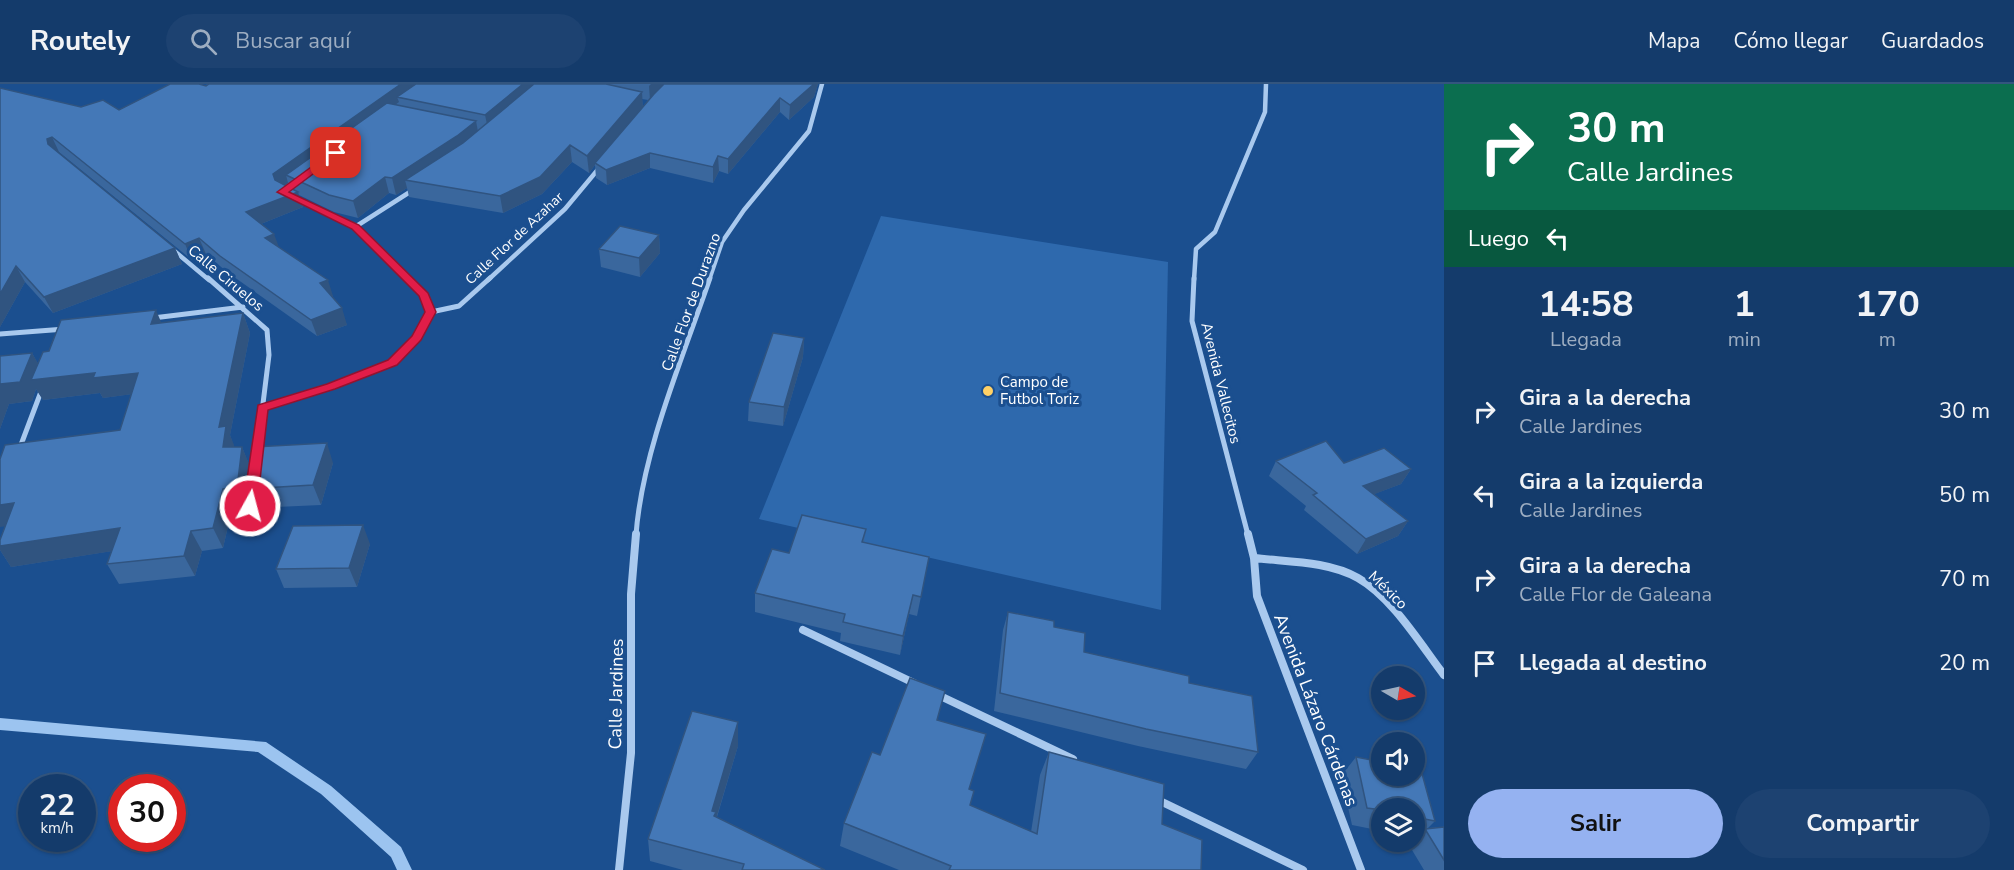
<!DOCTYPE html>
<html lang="es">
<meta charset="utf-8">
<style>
:root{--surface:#143b6b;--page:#1d4271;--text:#f1f3f6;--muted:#9dadc1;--line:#33557e;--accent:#95b2f1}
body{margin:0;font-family:"Nunito Sans",sans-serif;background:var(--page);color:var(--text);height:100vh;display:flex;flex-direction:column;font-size:22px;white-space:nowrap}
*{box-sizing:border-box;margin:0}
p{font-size:20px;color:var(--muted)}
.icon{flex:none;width:33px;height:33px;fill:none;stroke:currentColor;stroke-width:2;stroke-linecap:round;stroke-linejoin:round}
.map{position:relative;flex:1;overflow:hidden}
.sheet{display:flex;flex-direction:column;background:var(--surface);width:570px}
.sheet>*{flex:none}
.banner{background:#0b6e4f;color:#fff;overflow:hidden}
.needle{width:39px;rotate:99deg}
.tools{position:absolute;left:1371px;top:582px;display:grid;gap:12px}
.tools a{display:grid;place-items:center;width:54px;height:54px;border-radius:50%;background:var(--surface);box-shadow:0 2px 4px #0004,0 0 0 2px var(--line);font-size:30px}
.speed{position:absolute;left:18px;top:690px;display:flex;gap:12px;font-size:30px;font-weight:700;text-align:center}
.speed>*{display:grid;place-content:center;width:78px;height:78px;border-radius:50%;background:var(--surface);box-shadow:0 2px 4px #0004,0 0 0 2px var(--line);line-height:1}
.speed small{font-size:15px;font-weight:400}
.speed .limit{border:9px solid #d22;background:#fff;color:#111}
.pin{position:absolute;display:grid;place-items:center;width:51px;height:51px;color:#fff;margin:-26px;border-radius:12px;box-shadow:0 3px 9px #0006}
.me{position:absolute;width:66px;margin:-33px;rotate:7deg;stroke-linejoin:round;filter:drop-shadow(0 0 4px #0008)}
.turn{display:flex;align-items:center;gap:21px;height:126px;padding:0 24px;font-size:27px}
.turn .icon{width:78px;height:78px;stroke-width:2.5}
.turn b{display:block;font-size:42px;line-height:51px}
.then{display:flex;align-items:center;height:57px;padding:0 24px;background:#0003;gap:12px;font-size:22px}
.eta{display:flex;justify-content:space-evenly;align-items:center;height:102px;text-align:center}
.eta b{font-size:36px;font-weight:700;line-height:42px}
.primary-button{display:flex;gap:12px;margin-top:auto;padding:12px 24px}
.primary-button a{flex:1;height:69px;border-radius:36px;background:var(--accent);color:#111;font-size:24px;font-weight:700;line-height:69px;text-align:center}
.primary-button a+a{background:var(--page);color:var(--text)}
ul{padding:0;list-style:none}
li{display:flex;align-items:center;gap:18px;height:84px;padding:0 24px}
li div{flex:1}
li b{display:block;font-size:22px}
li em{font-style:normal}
header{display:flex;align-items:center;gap:36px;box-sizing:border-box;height:84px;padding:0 30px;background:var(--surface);border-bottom:2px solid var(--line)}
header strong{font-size:28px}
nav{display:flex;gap:33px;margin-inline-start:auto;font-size:21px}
.search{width:420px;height:54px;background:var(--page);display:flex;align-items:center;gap:15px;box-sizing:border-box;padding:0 21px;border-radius:33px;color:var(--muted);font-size:22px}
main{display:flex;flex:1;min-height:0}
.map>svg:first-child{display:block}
.green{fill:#2e69ad}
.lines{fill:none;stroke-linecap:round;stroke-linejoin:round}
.stream{fill:#9cc4f0;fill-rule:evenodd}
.street-far2{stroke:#a9c9ee;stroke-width:4.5}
.street-far1{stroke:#a9c9ee;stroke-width:5}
.street{stroke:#a9c9ee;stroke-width:8}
.wall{fill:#3a679d;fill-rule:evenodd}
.shaded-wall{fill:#305480}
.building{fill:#4478b7;stroke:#305480;stroke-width:1.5}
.route{fill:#e11d48;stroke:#92132f;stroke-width:1.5}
.poi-dot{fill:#ffd166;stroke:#1b4f8f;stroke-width:2}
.labels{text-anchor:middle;stroke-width:6;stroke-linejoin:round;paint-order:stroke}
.far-street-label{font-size:14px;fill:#fff;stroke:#1b4f8f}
.street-label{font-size:15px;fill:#fff;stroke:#1b4f8f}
.poi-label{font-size:15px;fill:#fff;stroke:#1b4f8f;text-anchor:start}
.near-street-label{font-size:18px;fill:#fff;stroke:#1b4f8f}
</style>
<header>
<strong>Routely</strong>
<div class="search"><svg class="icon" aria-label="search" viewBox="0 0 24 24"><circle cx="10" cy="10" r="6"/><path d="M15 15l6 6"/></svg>Buscar aquí</div>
<nav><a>Mapa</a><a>Cómo llegar</a><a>Guardados</a></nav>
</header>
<main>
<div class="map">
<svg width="1444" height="786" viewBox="0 0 1444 786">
<rect width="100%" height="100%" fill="#1b4f8f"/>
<path class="green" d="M881,132L1168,178L1161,526L759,435Z"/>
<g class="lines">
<path class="stream" d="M0,634L266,658L331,702L401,763L412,786H397L391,773L321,710L258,668L0,646Z"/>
<path class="street-far2" d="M295,115L355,143L408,196
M355,143L413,106
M172,165L209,196
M488,196L565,125L600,83
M709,196L722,158L744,126L809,47L822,0
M1194,196L1196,165L1215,148L1265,28L1266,0"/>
<path class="street-far1" d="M208,194L267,246L269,271L257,368
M1194,194L1192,237L1248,451
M431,228L459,222L490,194
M153,234L243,223
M0,250L65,245
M262,323L331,303L393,279L417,254L431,228L424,211L407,194
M19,366L42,305
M250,422L252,408
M636,451C642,368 683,273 710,194"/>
<path class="street" d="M1248,450L1254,474L1257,512L1361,786
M1254,474C1288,478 1328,477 1358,494C1392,513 1421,561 1444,591
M803,546L916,600
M936,610L1073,675
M1158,716L1303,786
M619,786L631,669V510L636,450"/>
</g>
<path class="wall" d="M209,0H818L814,13L789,36L780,28L728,90L719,87L713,99L650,84L607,101L596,94L595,81L589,89L572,78L542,110L503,129L409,113L407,104L396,111L389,109L358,134L334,128L299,111L303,123L261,140L279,163L333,212L332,213L347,241L317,252L227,188L206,170L192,176L59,68H58L175,164L182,180L53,229L25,198L0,243V4L81,23L119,26ZM642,15L648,16L643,23Z
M659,151L660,169L640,193L601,183L599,165Z
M243,229L250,249L230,351L234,363H242L249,381L333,379L321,421L254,424L247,408L246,424L232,425L223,464L202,467L195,492L119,500L107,480L112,467L11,483L0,466V456L5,442L1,373L120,346L132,310L103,314L100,309L43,316L36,305L32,317L9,320L0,345V272L32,269L38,280L49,267L162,239Z
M804,254L803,273L783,342L748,337L749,318Z
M1276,377L1344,379L1411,385L1401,400L1374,410L1408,437L1398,452L1357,470L1304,426L1306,422L1269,392Z
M866,445L864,459L929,473L917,532L909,530L900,571L840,557L841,549L755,528V509L789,469Z
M370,460L357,503L284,504L276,485Z
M1008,528L1054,543L1084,568L1189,599L1258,668L1246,685L1138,662L994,627L1003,546Z
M937,636L969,705L970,721L1031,748L1040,691L1049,668L1162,740L1201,786H899L840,762L844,739L880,671Z
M738,662L717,733L825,786H683L650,777L648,755Z
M1356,673L1435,737L1428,744L1444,743V786H1424L1409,761L1413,758H1414L1416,754H1414V724H1382V747L1352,741L1341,692Z"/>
<path class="shaded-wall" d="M401,0H423L397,13L399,18L294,94L286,91L288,99L278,106L280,112L273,90Z
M523,0H542L488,45L485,31Z
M651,0H667L650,16L649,2Z
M814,0H818L814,13L789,36L790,21Z
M642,8L643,24L595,79V81L589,89L587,72Z
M780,14V28L728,90V75Z
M476,37L479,53L405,96L407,104L396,111L392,94Z
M52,53L59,68L54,70L48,60L47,55Z
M570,61L572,78L542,110L503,129L500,112Z
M650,69V84L607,101L606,86Z
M718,72L719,87L713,99V83Z
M385,93L389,109L358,134L353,117Z
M298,108L303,123L251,144L246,128Z
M274,150L280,166L265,154Z
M659,151L660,169L640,193L639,174Z
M199,154L206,170L192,176L185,160Z
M175,164L182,180L53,229L44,213Z
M16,182L25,198L0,243V210Z
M328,196L333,212L325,216L320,199Z
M342,224L347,241L317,252L311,236Z
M156,226L164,245L151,240Z
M243,229L250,249L230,351L234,361L232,383L223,363L219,343Z
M804,254L803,273L783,342L784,323Z
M32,269L43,288L138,289L148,308L103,314L100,309L43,316L36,305L32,317L9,320L0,345V300Z
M327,359L333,379L321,421L313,401Z
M242,363L250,382L246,405L247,408L246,424L237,404Z
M1411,385L1401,400L1354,418L1363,402Z
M223,405L232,425L223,464L213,444Z
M14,419L27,439L0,443V421Z
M1408,437L1398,452L1357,470L1366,455Z
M363,441L370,460L357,503L349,484Z
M120,444L132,464L11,483L0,466V462Z
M191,447L202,467L195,492L184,472Z
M913,511L909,530L900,571L903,552Z
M738,638V662L716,735L712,727Z"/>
<path class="building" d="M170,0H199L206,2L209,0H401L273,90L275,96L298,108L246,128L274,150L265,154L328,196L320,199L342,224L311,236L220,172L199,154L185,160L52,53L47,55L48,60L175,164L44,213L16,182L0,210V4L81,23L103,16L119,26Z
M416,0H523L485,31L397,13Z
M534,0H606L642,8L587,72L570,61L540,93L500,112L405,96L463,59Z
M664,0H814L790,21L780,14L728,75L718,72L713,83L650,69L606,86L595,79L654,10Z
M387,19L476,37L457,52L392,94L385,93L353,117L329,111L286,91Z
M620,142L659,151L639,174L599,165Z
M156,226L151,240L243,229L219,343L226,342L223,363H242L237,404L223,405L213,444L191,447L184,472L107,480L120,444L0,462V456L14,419L0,421V375L5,361L120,346L138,289L93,294L95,289L31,296L43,268L49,267L61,236Z
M773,249L804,254L784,323L749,318Z
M32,269L20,298L0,300V272Z
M1326,357L1344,379L1384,364L1411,385L1363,402L1408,437L1366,455L1313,411L1317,409L1276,377Z
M327,359L313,401L246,405L252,363Z
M802,431L866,445L862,458L929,473L921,513L913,511L903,552L843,538L845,530L755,509L772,465L789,469Z
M363,441L349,484L276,485L293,442Z
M1008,528L1054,537V543L1085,549L1084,568L1189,592V599L1252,612L1258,668L1146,645L1000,609Z
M910,594L945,607L937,636L986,650L969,705L974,707L970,721L1037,750L1049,668L1164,700L1162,740L1202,756L1201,786H949L951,782L844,739L872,668L880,671Z
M692,627L738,638L712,727L716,728L714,732L825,786H742L744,780L648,755Z
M1356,673L1382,678V692H1414V685L1421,686L1435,737L1414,733V724H1382V726L1367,724Z
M1444,743V776L1425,745Z"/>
<path class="route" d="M333,67L341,69L289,108L359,141L428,209L436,228L421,256L397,281L335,305L268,326L257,422L250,427L243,422L258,321L327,300L388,276L412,252L425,228L419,212L352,145L277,108Z"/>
<circle class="poi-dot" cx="988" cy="307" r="6"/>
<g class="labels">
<g class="far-street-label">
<text transform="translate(514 154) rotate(-43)" y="5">Calle Flor de Azahar</text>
</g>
<g class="street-label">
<text transform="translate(226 194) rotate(40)" y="5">Calle Ciruelos</text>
<text transform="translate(691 218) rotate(-70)" y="5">Calle Flor de Durazno</text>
<text transform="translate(1221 299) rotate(76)" y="5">Avenida Vallecitos</text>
<text transform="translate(1388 506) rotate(44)" y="5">México</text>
</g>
<g class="poi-label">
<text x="1000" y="303">Campo de<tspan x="1000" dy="17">Futbol Toriz</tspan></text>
</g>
<g class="near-street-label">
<text transform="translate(616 610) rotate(-89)" y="6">Calle Jardines</text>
<text transform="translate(1316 626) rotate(69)" y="6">Avenida Lázaro Cárdenas</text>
</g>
</g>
</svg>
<div class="tools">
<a><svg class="needle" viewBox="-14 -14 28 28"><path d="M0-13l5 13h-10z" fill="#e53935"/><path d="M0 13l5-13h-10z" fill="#9dadc1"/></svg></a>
<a><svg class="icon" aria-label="sound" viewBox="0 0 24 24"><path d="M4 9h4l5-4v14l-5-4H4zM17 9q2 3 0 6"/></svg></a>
<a><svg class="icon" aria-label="layers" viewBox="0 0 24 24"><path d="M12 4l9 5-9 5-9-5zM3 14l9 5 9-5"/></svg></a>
</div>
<div class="speed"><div>22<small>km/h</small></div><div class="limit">30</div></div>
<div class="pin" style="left:336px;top:69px;background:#d93025"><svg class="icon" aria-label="arrive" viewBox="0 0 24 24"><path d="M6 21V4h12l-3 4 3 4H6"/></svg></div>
<svg class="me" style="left:250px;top:422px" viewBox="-20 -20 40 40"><circle r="17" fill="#e11d48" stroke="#fff" stroke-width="3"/><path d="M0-11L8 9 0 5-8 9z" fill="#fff"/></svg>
</div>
<section class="sheet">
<div class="banner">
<div class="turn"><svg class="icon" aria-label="right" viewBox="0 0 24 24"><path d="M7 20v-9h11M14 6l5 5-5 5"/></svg><div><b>30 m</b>Calle Jardines</div></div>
<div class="then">Luego<svg class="icon" aria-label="left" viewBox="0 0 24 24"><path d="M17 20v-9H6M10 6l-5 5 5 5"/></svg></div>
</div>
<div class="eta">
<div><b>14:58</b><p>Llegada</p></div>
<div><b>1</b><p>min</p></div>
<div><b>170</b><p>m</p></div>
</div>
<ul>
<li><svg class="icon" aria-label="right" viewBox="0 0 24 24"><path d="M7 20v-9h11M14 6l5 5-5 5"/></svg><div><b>Gira a la derecha</b><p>Calle Jardines</p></div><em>30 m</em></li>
<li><svg class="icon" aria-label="left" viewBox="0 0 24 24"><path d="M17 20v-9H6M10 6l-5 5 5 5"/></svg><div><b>Gira a la izquierda</b><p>Calle Jardines</p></div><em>50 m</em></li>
<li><svg class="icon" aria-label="right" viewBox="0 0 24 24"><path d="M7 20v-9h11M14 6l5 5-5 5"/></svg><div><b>Gira a la derecha</b><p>Calle Flor de Galeana</p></div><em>70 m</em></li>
<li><svg class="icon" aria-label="arrive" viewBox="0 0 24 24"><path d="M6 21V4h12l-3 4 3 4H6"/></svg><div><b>Llegada al destino</b></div><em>20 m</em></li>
</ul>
<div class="primary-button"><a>Salir</a><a>Compartir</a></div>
</section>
</main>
